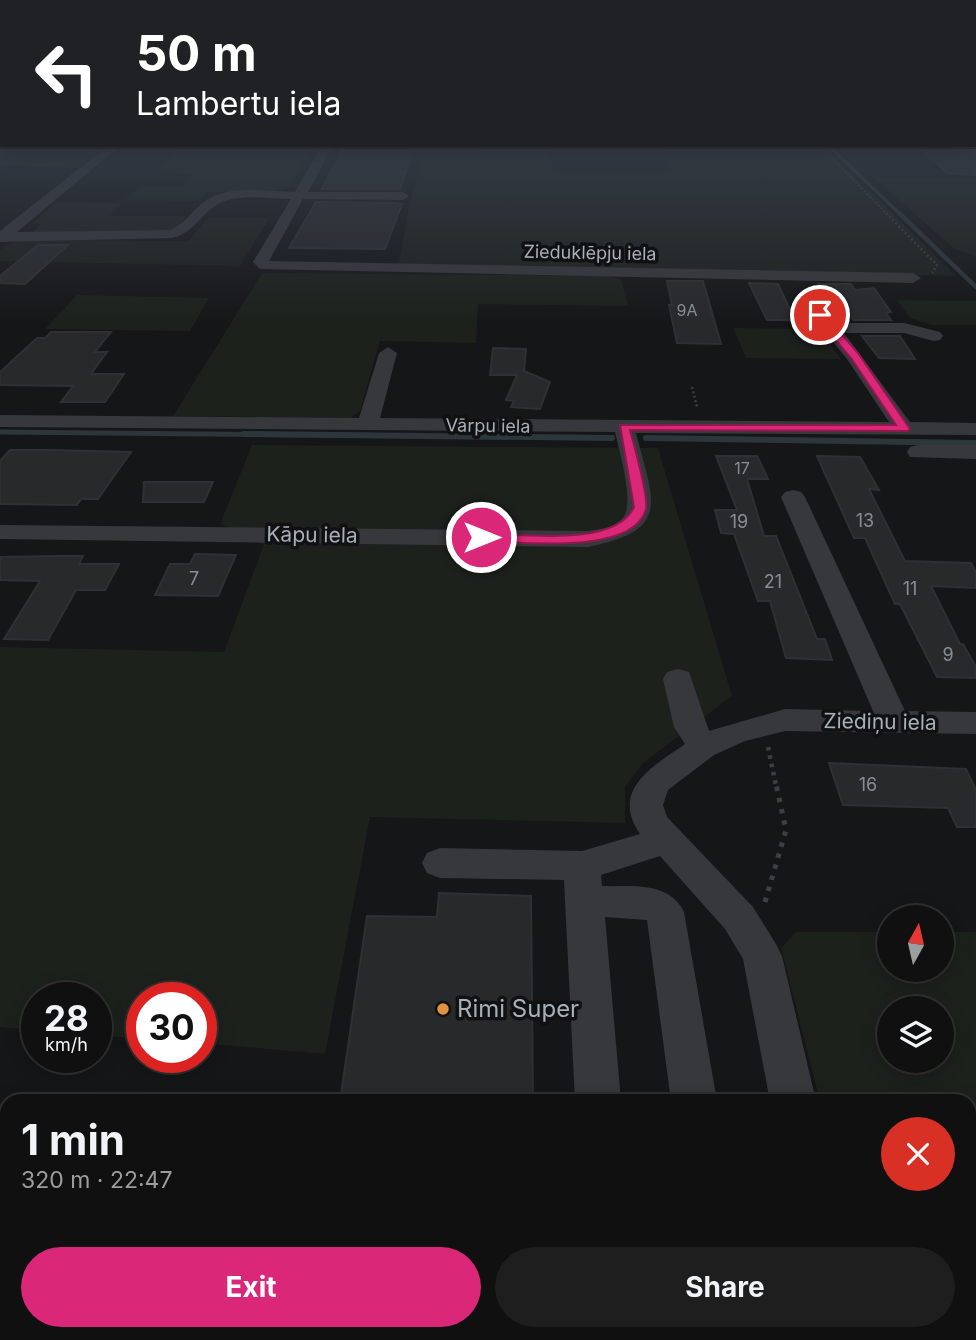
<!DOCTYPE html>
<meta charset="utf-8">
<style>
:root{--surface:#101011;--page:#1e1e1f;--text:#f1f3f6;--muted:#9c9d9f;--line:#303031;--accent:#db2777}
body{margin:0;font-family:Inter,sans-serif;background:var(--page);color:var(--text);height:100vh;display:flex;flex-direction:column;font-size:26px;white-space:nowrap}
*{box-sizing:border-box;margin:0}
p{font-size:23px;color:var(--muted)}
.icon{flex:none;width:38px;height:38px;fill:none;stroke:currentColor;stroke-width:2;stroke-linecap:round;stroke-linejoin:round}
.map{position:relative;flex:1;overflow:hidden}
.drawer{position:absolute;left:0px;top:1094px;width:976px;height:247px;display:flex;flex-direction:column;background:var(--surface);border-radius:21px 21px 0 0;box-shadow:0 4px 18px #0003,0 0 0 2px var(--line)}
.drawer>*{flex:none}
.guide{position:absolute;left:0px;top:0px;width:976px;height:147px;box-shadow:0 4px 18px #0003,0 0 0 2px var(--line);background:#202124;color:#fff;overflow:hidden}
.needle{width:46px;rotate:8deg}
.fabs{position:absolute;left:877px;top:905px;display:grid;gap:14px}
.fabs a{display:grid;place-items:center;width:77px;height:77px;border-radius:50%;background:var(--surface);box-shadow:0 4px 18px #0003,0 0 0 2px var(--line);font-size:35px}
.speed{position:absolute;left:21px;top:982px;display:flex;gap:14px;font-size:35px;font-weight:700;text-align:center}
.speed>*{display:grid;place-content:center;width:91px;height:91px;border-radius:50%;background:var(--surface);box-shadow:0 4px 18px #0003,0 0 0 2px var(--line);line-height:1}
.speed small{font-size:18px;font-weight:400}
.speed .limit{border:10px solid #d22;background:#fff;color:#111}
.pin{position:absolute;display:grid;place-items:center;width:60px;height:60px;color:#fff;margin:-30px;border:4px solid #fff;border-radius:50%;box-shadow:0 2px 7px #0007}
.me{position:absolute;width:77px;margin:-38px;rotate:90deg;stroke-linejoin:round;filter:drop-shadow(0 0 5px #0008)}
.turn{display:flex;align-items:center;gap:24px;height:147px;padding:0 21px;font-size:32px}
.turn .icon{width:91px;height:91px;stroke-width:2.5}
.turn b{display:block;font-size:49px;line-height:60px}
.round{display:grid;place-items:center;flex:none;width:74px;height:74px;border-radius:37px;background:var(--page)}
.headline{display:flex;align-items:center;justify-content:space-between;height:119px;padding:0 21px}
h1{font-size:42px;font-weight:700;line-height:52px}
.cta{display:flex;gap:14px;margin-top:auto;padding:14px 21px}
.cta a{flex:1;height:80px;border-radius:42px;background:var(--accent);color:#fff;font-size:28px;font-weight:700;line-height:80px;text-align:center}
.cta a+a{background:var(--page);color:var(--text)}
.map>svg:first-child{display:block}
.green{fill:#1c211c;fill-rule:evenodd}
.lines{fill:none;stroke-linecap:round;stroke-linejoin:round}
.stream-far3{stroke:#2d363a;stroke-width:3.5}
.stream-far2{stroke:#2d363a;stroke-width:4.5}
.stream-far1{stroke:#2d363a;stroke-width:5}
.stream{stroke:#2d363a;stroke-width:6}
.building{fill:#28292b;stroke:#2f3033;stroke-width:2}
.path-far3{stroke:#3d3f42;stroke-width:2;stroke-dasharray:2 2;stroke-linecap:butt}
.path-far2{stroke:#3d3f42;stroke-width:2.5;stroke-dasharray:2 2.5;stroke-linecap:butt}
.path-far1{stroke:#3d3f42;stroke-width:4.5;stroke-dasharray:3.5 5;stroke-linecap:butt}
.path{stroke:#3d3f42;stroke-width:5;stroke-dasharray:4.5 7;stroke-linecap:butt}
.minor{fill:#37383c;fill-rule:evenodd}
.route{fill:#db2777;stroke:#8e194d;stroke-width:2}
.poi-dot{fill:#e29342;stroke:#101112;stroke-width:2.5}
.labels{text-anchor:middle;stroke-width:7;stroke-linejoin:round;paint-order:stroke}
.far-number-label{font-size:16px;fill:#878d92}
.far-street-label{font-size:18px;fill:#a8afb6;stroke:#101112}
.number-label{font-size:18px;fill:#878d92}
.street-label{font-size:21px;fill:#a8afb6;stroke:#101112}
.near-poi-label{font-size:24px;fill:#a8afb6;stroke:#101112;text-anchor:start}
</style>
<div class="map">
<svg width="976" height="1340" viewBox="0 0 976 1340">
<rect width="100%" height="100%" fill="#151617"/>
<path class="green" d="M0,137L2,145H106L79,168L0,166Z
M185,145H315L288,188L272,192H208L198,201L125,200L139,187H182L194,173L157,171Z
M475,145H547L554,172H672L658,145L824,146L956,276L398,267C403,245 406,223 410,202C413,189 419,174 422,160H478L479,147Z
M873,177L976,178V257L955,249Z
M57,202L122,203L110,216H186L176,230L160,233L32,232L41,224H32Z
M208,218H269L240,266L0,261V250L7,244L22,240L188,241Z
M262,273L611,276L621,280L628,306L478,304L476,343L380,341L360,411L351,418L173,416Z
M77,295L209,298L190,331L45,329Z
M897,300L976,301V325H932L910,318Z
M733,328L820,329L841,359L746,358Z
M252,445L658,448L732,696L643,763L625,787V823L370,817L325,1054L201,1043V998H142V1039L96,1035V998H37V1030L0,1027V647L224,652L264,544L220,524Z
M796,932H889V970H942V932H976V1340H882L880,1334H970V1101H820L781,948ZM889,1008H942V1060H889Z"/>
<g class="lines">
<path class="stream-far3" d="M828,145L901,215"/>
<path class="stream-far2" d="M899,213L976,287"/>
<path class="stream-far1" d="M0,432L422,436"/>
<path class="stream" d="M244,434L612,438
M646,438L976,443"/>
</g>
<path class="building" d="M343,147H383L414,148L400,189H322Z
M921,149H976V175L947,173Z
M316,202L395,203L402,204L385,249L289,248Z
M38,245H68L25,284L0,283V276Z
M667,281H703L721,344L677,343L669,305H672Z
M749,283L778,284L795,320H767Z
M818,284H851L855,290L874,288L891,312L886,313L891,320H853L849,312H838Z
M51,332H111L95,352H107L91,374H124L105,402H61L73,386L0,385V372L37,338H45Z
M862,336H900L915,359L879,358Z
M493,348L526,349L524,371L550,382L540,409L511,407L514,401L506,400L517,375H490Z
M10,450H51L131,452L98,499H81L77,505L0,504V461Z
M716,456H757L768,479H747L764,536H776L817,639H825L832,660L786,658L770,601H758L734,534L721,533L715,510H737Z
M817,456L860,457L879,490L869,489L905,561L971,563L976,572V588L931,586L960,644H963L976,667V678L937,677L900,604H895L865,538H854Z
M144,482H213L204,502H143Z
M195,554L236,555L218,596L155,595L170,564H190Z
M59,556H83L79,564H119L105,590H76L48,640L4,639L40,581L0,580V557Z
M829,763L966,769L976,790V827H957L948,808L843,805Z
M439,893L531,896L533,1101H340L367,916L437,917Z"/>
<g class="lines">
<path class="path-far3" d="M819,145L888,215"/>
<path class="path-far2" d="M886,213L937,265L932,273
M692,387L697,407"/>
<path class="path-far1" d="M768,747L776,786"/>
<path class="path" d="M765,902L786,830L776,784"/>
<path class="minor" d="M109,145H121L17,232L170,230C187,223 193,208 208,199C232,185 268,191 295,192L322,145H333L308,192H403L409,196L403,200L303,199L269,261L913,273L921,278L913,283L260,269L253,262L291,199C268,199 235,192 215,206C199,217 193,233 172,238L0,242V231Z
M808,297L814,298L835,323H904L940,332L943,336L940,340L934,341L904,333H844L910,422L976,423V435L636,433C653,501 673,530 588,547L0,539V525L588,531C599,529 615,528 623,518C635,503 619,450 615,432L0,427V415L359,418L379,353L388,347L397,353L380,418L889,422L847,359L800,302Z
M918,445H976V459L910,457L907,452L910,447Z
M793,490L801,492L805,497L905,711L976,712V734L785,731L745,741L714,755L668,790L663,805L667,817L753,907L776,944L782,956L816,1101H770L743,959L725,929L660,856L601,875L602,886C632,887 669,881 684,912L717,1101H671L647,920L605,917L621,1101H575L564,880L440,878L427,873L422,863L427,853L440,848L582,851L640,834C610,790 652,767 685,744L674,727L663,679L667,672L678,669L689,672L709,731L785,709L873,711L781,497L785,492Z
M826,1334H880L882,1340H828Z"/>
</g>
<linearGradient id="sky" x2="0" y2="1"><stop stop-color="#0c0c0d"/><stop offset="0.42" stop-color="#353c47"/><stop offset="1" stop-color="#353c47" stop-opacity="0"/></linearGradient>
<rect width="976" height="324" fill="url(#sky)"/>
<path class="route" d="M816,313H823L858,353L910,429L908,431L630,430C634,446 649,497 646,509C634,556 519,542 481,541L475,537L481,533C520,534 616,548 634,507L620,425H896L851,358L816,317Z"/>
<circle class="poi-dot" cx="443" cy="1009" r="7"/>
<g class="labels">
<g class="far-number-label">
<text x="687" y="316">9A</text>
<text x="742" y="474">17</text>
</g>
<g class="far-street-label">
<text transform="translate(590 253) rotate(1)" y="6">Zieduklēpju iela</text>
<text transform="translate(488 426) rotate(1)" y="6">Vārpu iela</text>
</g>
<g class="number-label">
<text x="865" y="527">13</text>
<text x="739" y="528">19</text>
<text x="194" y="585">7</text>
<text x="773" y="588">21</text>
<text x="910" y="595">11</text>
<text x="948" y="661">9</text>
<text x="868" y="791">16</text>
</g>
<g class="street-label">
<text transform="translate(312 535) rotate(1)" y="7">Kāpu iela</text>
<text transform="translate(880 722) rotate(1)" y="7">Ziediņu iela</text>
</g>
<g class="near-poi-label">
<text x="457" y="1017">Rimi Super</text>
</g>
</g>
</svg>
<div class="fabs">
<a><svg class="needle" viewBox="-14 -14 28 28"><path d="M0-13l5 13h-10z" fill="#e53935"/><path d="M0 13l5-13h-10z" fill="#9c9d9f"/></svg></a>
<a><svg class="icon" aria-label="layers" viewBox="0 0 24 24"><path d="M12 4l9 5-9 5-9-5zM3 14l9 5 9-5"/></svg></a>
</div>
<div class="speed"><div>28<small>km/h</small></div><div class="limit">30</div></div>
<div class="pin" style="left:820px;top:315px;background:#d93025"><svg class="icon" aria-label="arrive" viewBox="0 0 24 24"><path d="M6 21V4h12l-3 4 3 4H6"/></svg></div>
<svg class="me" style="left:481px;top:537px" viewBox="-20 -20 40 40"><circle r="17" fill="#db2777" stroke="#fff" stroke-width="3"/><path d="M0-11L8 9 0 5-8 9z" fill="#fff"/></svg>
<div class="guide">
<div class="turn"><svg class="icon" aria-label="left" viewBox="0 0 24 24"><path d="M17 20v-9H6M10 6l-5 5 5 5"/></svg><div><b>50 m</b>Lambertu iela</div></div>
</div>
<section class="drawer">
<div class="headline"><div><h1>1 min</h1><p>320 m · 22:47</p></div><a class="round" style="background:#d93025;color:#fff"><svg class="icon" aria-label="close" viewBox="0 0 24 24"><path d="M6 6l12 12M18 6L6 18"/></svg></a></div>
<div class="cta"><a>Exit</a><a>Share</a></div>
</section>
</div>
